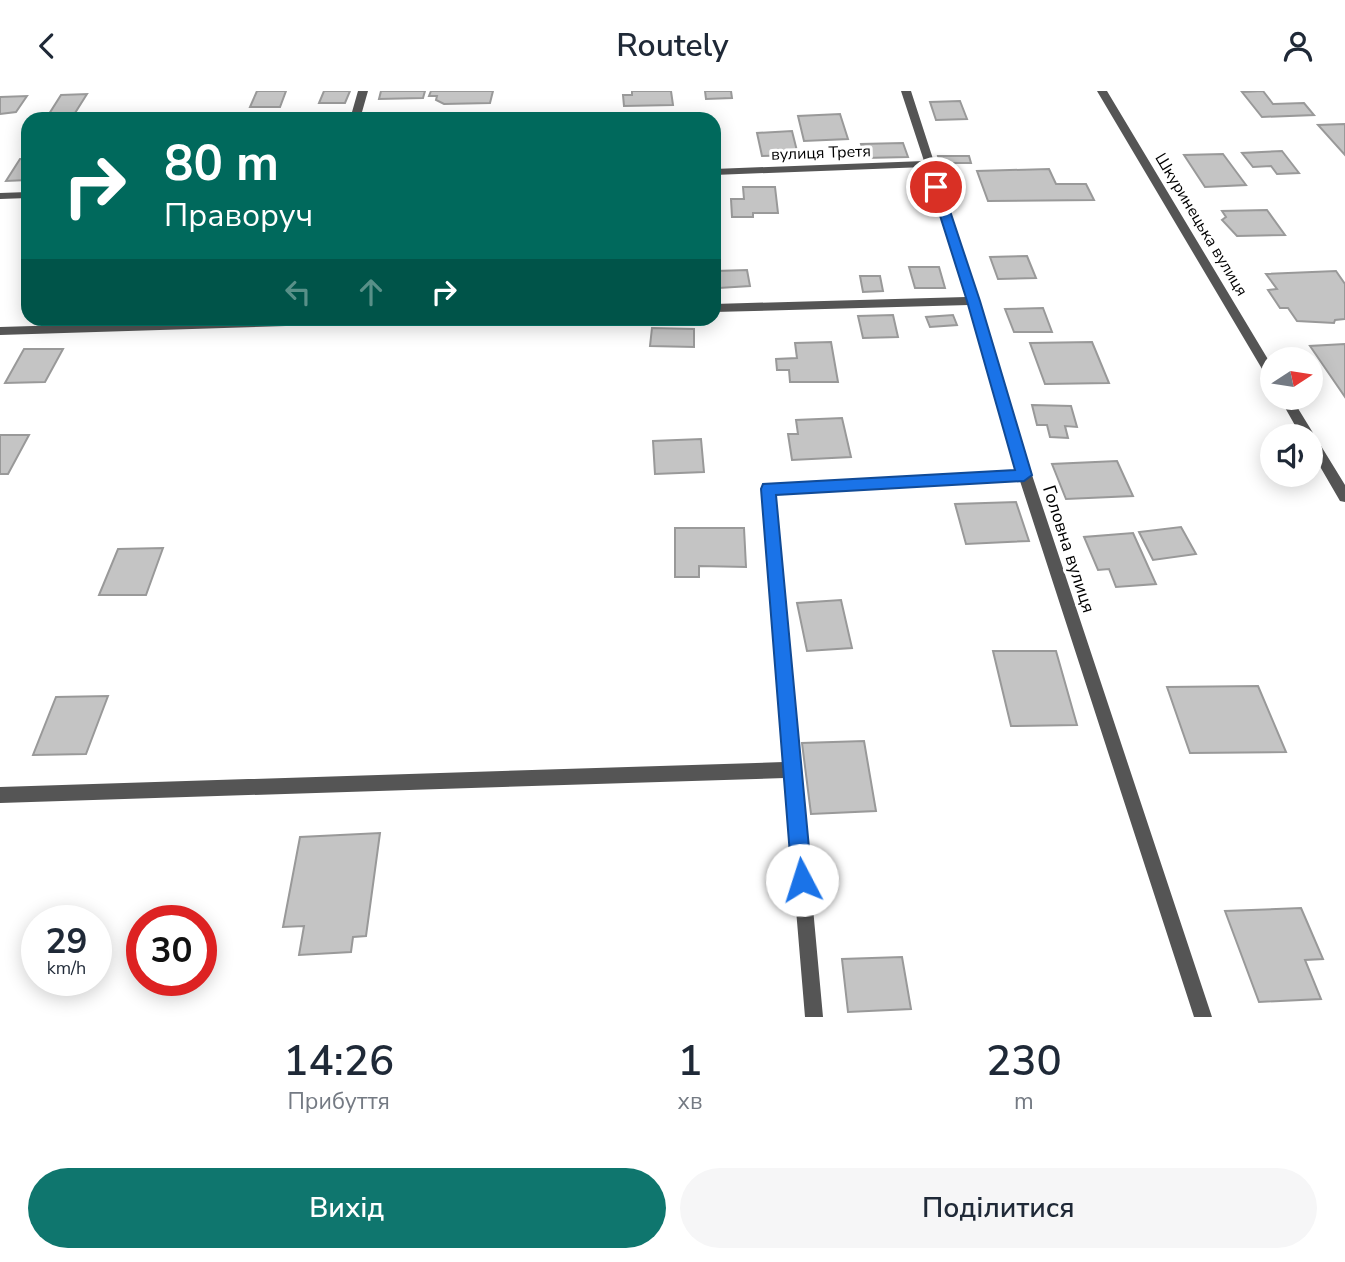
<!DOCTYPE html>
<html lang="uk">
<meta charset="utf-8">
<style>
:root{--surface:#fff;--page:#f6f6f7;--text:#1f2937;--muted:#747a83;--accent:#0f766e}
body{margin:0;font-family:"Nunito Sans",sans-serif;background:var(--page);color:var(--text);height:100vh;display:flex;flex-direction:column;font-size:26px;white-space:nowrap}
*{box-sizing:border-box;margin:0}
p{font-size:23px;color:var(--muted)}
.icon{flex:none;width:38px;height:38px;fill:none;stroke:currentColor;stroke-width:2;stroke-linecap:round;stroke-linejoin:round}
.map{position:relative;height:926px;overflow:hidden}
.sheet{display:flex;flex-direction:column;background:var(--surface);flex:1}
.sheet>*{flex:none}
.top-card{position:absolute;left:21px;top:21px;width:700px;height:214px;border-radius:21px;box-shadow:0 4px 18px #0003;background:#00695c;color:#fff;overflow:hidden}
.needle{width:46px;rotate:78deg}
.fabs{position:absolute;left:1260px;top:256px;display:grid;gap:14px}
.fabs a{display:grid;place-items:center;width:63px;height:63px;border-radius:50%;background:var(--surface);box-shadow:0 4px 18px #0003;font-size:35px}
.speed{position:absolute;left:21px;top:814px;display:flex;gap:14px;font-size:35px;font-weight:700;text-align:center}
.speed>*{display:grid;place-content:center;width:91px;height:91px;border-radius:50%;background:var(--surface);box-shadow:0 4px 18px #0003;line-height:1}
.speed small{font-size:18px;font-weight:400}
.speed .limit{border:10px solid #d22;background:#fff;color:#111}
.pin{position:absolute;display:grid;place-items:center;width:60px;height:60px;color:#fff;margin:-30px;border:4px solid #fff;border-radius:50%;box-shadow:0 2px 7px #0007}
.me{position:absolute;width:77px;margin:-38px;rotate:355deg;stroke-linejoin:round;filter:drop-shadow(0 0 5px #0008)}
.turn{display:flex;align-items:center;gap:24px;height:147px;padding:0 28px;font-size:32px}
.turn .icon{width:91px;height:91px;stroke-width:2.5}
.turn b{display:block;font-size:49px;line-height:60px}
.lanes{display:flex;align-items:center;height:66px;padding:0 28px;background:#0003;justify-content:center;gap:35px;direction:ltr}
.lanes .off{opacity:.35}
.eta{display:flex;justify-content:space-evenly;align-items:center;height:119px;text-align:center}
.eta b{font-size:42px;font-weight:600;line-height:49px}
.primary-button{display:flex;gap:14px;margin-top:auto;padding:14px 28px}
.primary-button a{flex:1;height:80px;border-radius:42px;background:var(--accent);color:#fff;font-size:28px;font-weight:600;line-height:80px;text-align:center}
.primary-button a+a{background:var(--page);color:var(--text)}
header{display:flex;justify-content:space-between;align-items:center;height:91px;padding:0 28px;background:var(--surface);font-size:32px;font-weight:600}
.map>svg:first-child{display:block}
.building{fill:#c4c4c4;stroke:#999;stroke-width:2}
.lines{fill:none;stroke-linecap:round;stroke-linejoin:round}
.street{fill:#555;fill-rule:evenodd}
.route{fill:#1a73e8;stroke:#114b97;stroke-width:2}
.labels{text-anchor:middle;stroke-width:6;stroke-linejoin:round;paint-order:stroke}
.far-street-label{font-size:16px;fill:#000;stroke:#fff}
.street-label{font-size:18px;fill:#000;stroke:#fff}
</style>
<header><svg class="icon" aria-label="back" viewBox="0 0 24 24"><path d="M15 5l-7 7 7 7"/></svg>Routely<svg class="icon" aria-label="person" viewBox="0 0 24 24"><circle cx="12" cy="8" r="4"/><path d="M4 21q1-7 8-7t8 7"/></svg></header>
<div class="map">
<svg width="1345" height="926" viewBox="0 0 1345 926">
<rect width="100%" height="100%" fill="#fff"/>
<path class="building" d="M257,0H286L280,16H250Z
M324,0H350L345,12H319Z
M381,0H425L423,7L379,8Z
M431,0H493L490,12L444,13L436,9L437,5H429Z
M632,0H671L673,14L624,15L623,4H632Z
M705,0H731L732,7L706,8Z
M1263,0L1273,13L1304,12L1314,24L1262,26L1242,1Z
M87,3L75,22L49,23L61,4Z
M27,5L16,21L0,23V6Z
M960,10L967,28L936,29L930,11Z
M840,23L848,48L804,50L798,25Z
M1345,33V64L1318,34Z
M792,40L798,64L762,65L757,42Z
M903,52L908,66L865,67L861,53Z
M1282,60L1299,82L1277,83L1271,75L1253,76L1242,62Z
M1223,63L1246,94L1205,96L1184,64Z
M938,65H969L971,72H940Z
M20,68H28V89L6,90Z
M1049,78L1056,93H1086L1094,109L988,110L977,80Z
M743,96H775L778,122H753V126H732L731,108H744Z
M1267,119L1285,144L1237,145L1222,129L1226,126L1222,120Z
M1027,165L1036,187L998,188L990,166Z
M909,176H939L945,197H915Z
M747,179L750,195L719,197L716,180Z
M1336,180L1345,193V228L1335,229L1334,232L1297,230L1288,217H1280L1268,199L1277,198L1266,183Z
M860,185H880L883,200L863,201Z
M1043,217L1052,241H1014L1005,218Z
M893,224L898,246L863,247L858,225Z
M953,224L957,234L930,236L926,226Z
M652,237L694,238V256L650,255Z
M831,251L838,291H790L789,279H777L776,268L797,267L795,252Z
M1092,251L1109,292L1045,293L1030,252Z
M1345,253V306L1310,255Z
M24,258H63L45,291L5,292Z
M1032,314L1071,315L1077,336L1065,335L1068,347L1050,346L1047,334H1037Z
M842,327L851,366L792,369L788,343H798L796,329Z
M0,344H29L8,383H0Z
M701,348L704,381L655,383L653,350Z
M1117,370L1133,405L1066,408L1052,373Z
M1016,411L1029,450L966,453L955,413Z
M1181,436L1196,463L1153,469L1139,441Z
M675,437H744L746,476L699,475V486H675Z
M1133,442L1156,493L1116,496L1109,478L1098,479L1084,446Z
M163,457L146,504H99L118,458Z
M841,509L852,557L807,560L797,512Z
M993,560H1056L1077,634L1011,635Z
M1258,595L1286,661L1190,662L1167,596Z
M108,605L86,663L33,664L56,606Z
M864,650L876,720L811,723L802,652Z
M380,742L366,845L353,846L351,861L299,864L304,835L283,836L300,746Z
M1301,817L1323,868L1305,869L1321,908L1259,911L1225,820Z
M902,866L911,918L848,921L842,868Z"/>
<g class="lines">
<path class="street" d="M358,0H368L360,28H350Z
M901,0H911L979,210L1032,384L1212,926H1194L1020,390L775,403L823,926H805L785,687L0,712V696L784,671L761,398L763,394L1017,379L969,214L714,221V213L966,206L925,76L714,84V78L924,70Z
M1097,0H1107L1272,275V289L1268,288Z
M28,101V107L0,108V102Z
M268,228H387L381,232L0,244V236Z
M1279,306H1291L1345,394V411L1340,410L1311,360V345H1301Z"/>
</g>
<path class="route" d="M936,92L942,96L980,210L1032,384L1024,390L776,404L812,789L809,796L802,799L795,796L792,789L761,398L763,393L1015,379L967,210L931,96Z"/>
<g class="labels">
<g class="far-street-label">
<text transform="translate(821 61) rotate(-2)" y="6">вулиця Третя</text>
<text transform="translate(1202 133) rotate(59)" y="6">Шкуринецька вулиця</text>
</g>
<g class="street-label">
<text transform="translate(1069 458) rotate(72)" y="6">Головна вулиця</text>
</g>
</g>
</svg>
<div class="fabs">
<a><svg class="needle" viewBox="-14 -14 28 28"><path d="M0-13l5 13h-10z" fill="#e53935"/><path d="M0 13l5-13h-10z" fill="#747a83"/></svg></a>
<a><svg class="icon" aria-label="sound" viewBox="0 0 24 24"><path d="M4 9h4l5-4v14l-5-4H4zM17 9q2 3 0 6"/></svg></a>
</div>
<div class="speed"><div>29<small>km/h</small></div><div class="limit">30</div></div>
<div class="pin" style="left:936px;top:96px;background:#d93025"><svg class="icon" aria-label="arrive" viewBox="0 0 24 24"><path d="M6 21V4h12l-3 4 3 4H6"/></svg></div>
<svg class="me" style="left:802px;top:789px" viewBox="-20 -20 40 40"><circle r="19" fill="#fff"/><path d="M0-13L10 11 0 6-10 11z" fill="#1a73e8"/></svg>
<div class="top-card">
<div class="turn"><svg class="icon" aria-label="right" viewBox="0 0 24 24"><path d="M7 20v-9h11M14 6l5 5-5 5"/></svg><div><b>80 m</b>Праворуч</div></div>
<div class="lanes"><svg class="icon off" aria-label="left" viewBox="0 0 24 24"><path d="M17 20v-9H6M10 6l-5 5 5 5"/></svg><svg class="icon off" aria-label="ahead" viewBox="0 0 24 24"><path d="M12 20V5M6 11l6-6 6 6"/></svg><svg class="icon" aria-label="right" viewBox="0 0 24 24"><path d="M7 20v-9h11M14 6l5 5-5 5"/></svg></div>
</div>
</div>
<section class="sheet">
<div class="eta">
<div><b>14:26</b><p>Прибуття</p></div>
<div><b>1</b><p>хв</p></div>
<div><b>230</b><p>m</p></div>
</div>
<div class="primary-button"><a>Вихід</a><a>Поділитися</a></div>
</section>
